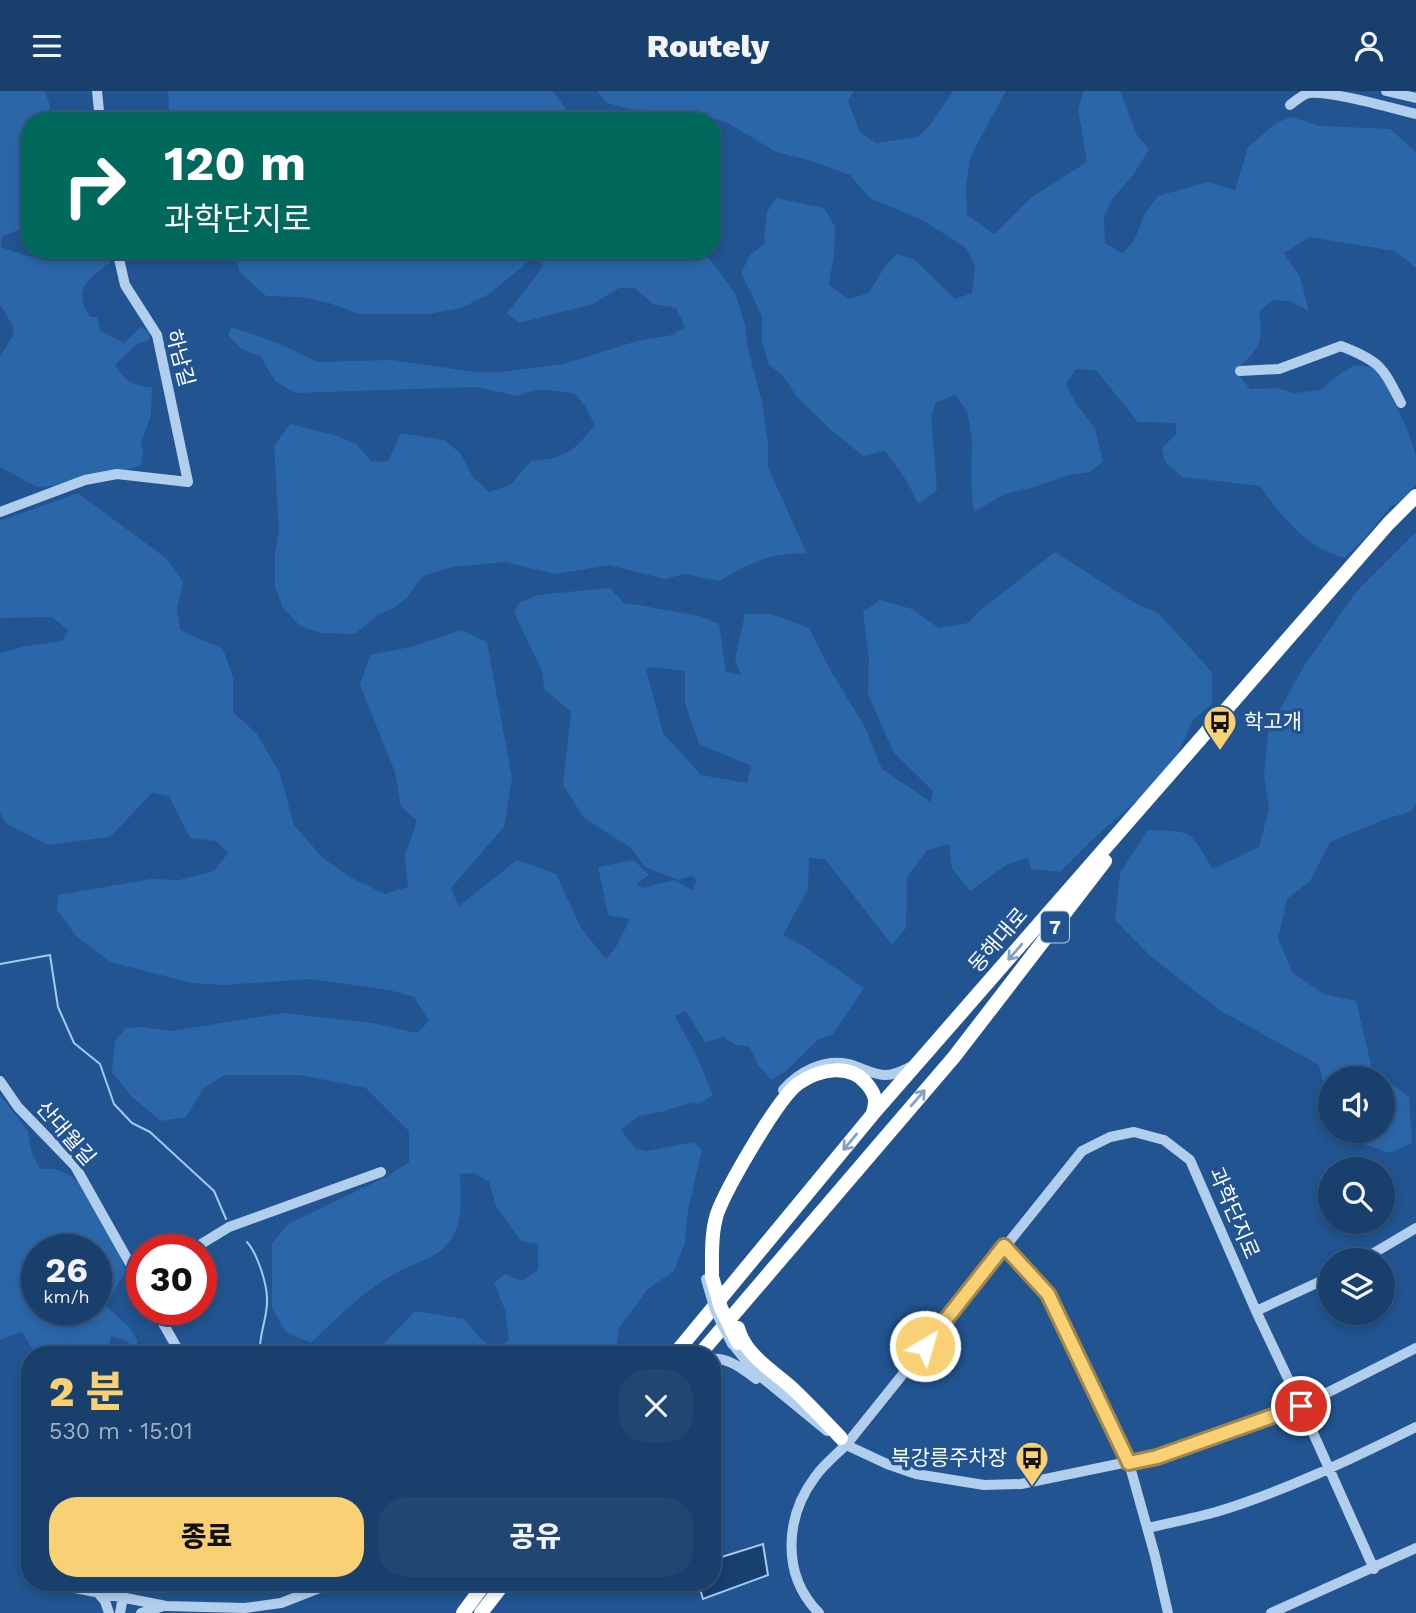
<!DOCTYPE html>
<html lang="ko">
<meta charset="utf-8">
<style>
:root{--surface:#193f6c;--page:#224672;--text:#f1f3f6;--muted:#9fafc2;--line:#37587f;--accent:#f9d074}
body{margin:0;font-family:"Work Sans","Noto Sans KR",sans-serif;background:var(--page);color:var(--text);height:100vh;display:flex;flex-direction:column;font-size:26px;white-space:nowrap}
*{box-sizing:border-box;margin:0}
p{font-size:23px;color:var(--muted)}
.icon{flex:none;width:38px;height:38px;fill:none;stroke:currentColor;stroke-width:2;stroke-linecap:round;stroke-linejoin:round}
.map{position:relative;flex:1;overflow:hidden}
.sheet{position:absolute;left:21px;top:1255px;width:700px;height:245px;display:flex;flex-direction:column;background:var(--surface);border-radius:28px;box-shadow:0 4px 10px #0003,0 0 0 2px var(--line)}
.sheet>*{flex:none}
.guide{position:absolute;left:21px;top:21px;width:700px;height:147px;border-radius:28px;box-shadow:0 4px 10px #0003,0 0 0 2px var(--line);background:#00695c;color:#fff;overflow:hidden}
.tools{position:absolute;left:1318px;top:975px;display:grid;gap:14px}
.tools a{display:grid;place-items:center;width:77px;height:77px;border-radius:50%;background:var(--surface);box-shadow:0 4px 10px #0003,0 0 0 2px var(--line);font-size:35px}
.speed{position:absolute;left:21px;top:1143px;display:flex;gap:14px;font-size:35px;font-weight:700;text-align:center}
.speed>*{display:grid;place-content:center;width:91px;height:91px;border-radius:50%;background:var(--surface);box-shadow:0 4px 10px #0003,0 0 0 2px var(--line);line-height:1}
.speed small{font-size:18px;font-weight:400}
.speed .limit{border:10px solid #d22;background:#fff;color:#111}
.pin{position:absolute;display:grid;place-items:center;width:60px;height:60px;color:#fff;margin:-30px;border:4px solid #fff;border-radius:50%;box-shadow:0 2px 7px #0007}
.me{position:absolute;width:77px;margin:-38px;rotate:38deg;stroke-linejoin:round;filter:drop-shadow(0 0 5px #0008)}
.turn{display:flex;align-items:center;gap:24px;height:147px;padding:0 28px;font-size:32px}
.turn .icon{width:91px;height:91px;stroke-width:2.5}
.turn b{display:block;font-size:49px;line-height:60px}
.round{display:grid;place-items:center;flex:none;width:74px;height:74px;border-radius:28px;background:var(--page)}
.overview{display:flex;align-items:center;justify-content:space-between;height:119px;padding:0 28px}
h1{font-size:42px;font-weight:800;line-height:52px;color:var(--accent)}
.action{display:flex;gap:14px;margin-top:auto;padding:14px 28px}
.action a{flex:1;height:80px;border-radius:28px;background:var(--accent);color:#111;font-size:28px;font-weight:800;line-height:80px;text-align:center}
.action a+a{background:var(--page);color:var(--text)}
header{display:flex;justify-content:space-between;align-items:center;height:91px;padding:0 28px;background:var(--surface);font-size:32px;font-weight:800}
.map>svg:first-child{display:block}
.green{fill:#2b66a9;fill-rule:evenodd}
.water{fill:#173f70;stroke:#a6c9ee;stroke-width:2}
.lines{fill:none;stroke-linecap:round;stroke-linejoin:round}
.stream{stroke:#a6c9ee;stroke-width:2}
.minor{stroke:#b2ceed;stroke-width:10}
.highway{stroke:#fff;stroke-width:14}
.minor-bridge{stroke:#b2ceed;stroke-width:10}
.highway-bridge{stroke:#fff;stroke-width:14}
.oneway{stroke:#85a1c2}
.route-casing{stroke:#a2874b;stroke-width:18}
.route{stroke:#f9d074;stroke-width:12}
.labels{text-anchor:middle;stroke-width:7;stroke-linejoin:round;paint-order:stroke}
.shield{fill:#215490;stroke:#bcccde;stroke-width:2}
.shield-label{font-size:19px;font-weight:bold;fill:#fff}
.street-label{font-size:21px;fill:#fff;stroke:#215490}
.poi-label{font-size:21px;fill:#fff;stroke:#215490;text-anchor:start}
</style>
<header><svg class="icon" aria-label="menu" viewBox="0 0 24 24"><path d="M4 6h16M4 12h16M4 18h16"/></svg>Routely<svg class="icon" aria-label="person" viewBox="0 0 24 24"><circle cx="12" cy="8" r="4"/><path d="M4 21q1-7 8-7t8 7"/></svg></header>
<div class="map">
<svg width="1416" height="1522" viewBox="0 0 1416 1522">
<rect width="100%" height="100%" fill="#215490"/>
<path class="green" d="M0,0H45L50,15L47,30H30V136L2,145L1,156L27,165L41,167L54,159H104L110,172C88,188 72,199 90,226H97L100,240L124,252L141,236L149,240V249L137,253L115,274C125,290 133,295 152,296L151,324L141,352L143,363L141,374L124,380L104,381L53,395L37,396L0,376V266L14,242L13,235L0,214Z
M168,0H553L574,30H170Z
M597,0H854L848,10L860,41L876,52L918,46L930,34L953,0H1006L971,64L966,94L967,124L994,143L1032,106L1087,71L1078,18L1084,0H1120L1137,44L1149,58L1134,83L1113,107L1104,125L1105,152L1122,162L1134,150L1145,122L1158,105L1208,91L1235,99L1248,56L1276,32L1291,26L1320,35L1390,38L1416,61V177L1395,160L1310,146L1284,162L1300,186L1309,220L1289,210L1272,209L1259,221C1265,251 1258,260 1235,279L1250,298L1277,297L1294,302L1321,299L1337,285L1355,274L1378,277L1407,338L1416,364V393L1402,410L1391,415L1363,449L1344,467C1305,456 1282,426 1260,395L1182,386L1165,371L1162,357L1176,343V332L1138,331L1096,279L1076,278L1066,293L1077,314L1095,337L1103,370L1090,381L1069,384L1031,397L1005,403L974,421L971,392L972,349L967,320L955,304L936,311L931,326L937,399L918,413L908,392L885,360L863,365L831,339L798,307L782,284L769,274L762,251V225L741,182L750,164L764,153L767,121L776,107L824,117L835,136L834,163L829,194L848,208L869,202L885,175L897,163L915,169L955,208L972,202L975,174L966,157L924,130L870,107L850,84L812,70L776,61L728,32L700,23L629,18L607,12Z
M232,159H703L735,202L745,233L747,254L762,311L768,352V376L807,463C773,460 748,473 719,490L685,483L665,488L609,474L555,483L505,471L453,476L423,485L408,505L396,516L378,524L355,543L320,542L300,535L283,517L275,496V463L279,439L274,355L290,333L338,345L356,353L372,371L388,370L401,342L444,349L460,362L473,386L489,401L510,394L531,370C566,367 573,361 595,334L585,315L575,303C556,300 536,295 519,305L475,296L296,302L275,290L261,266L242,258L228,244L231,236L278,252L318,271L393,269L475,281H502L564,273L637,250L672,244L685,236L676,217L653,213L635,197H619L593,213L519,232L507,222L543,176L536,164L489,203L461,217L428,223H360L329,212L301,206L266,205L240,181Z
M78,402L167,468L183,491L177,518L180,539L223,558L233,587V621L257,643L280,683L294,734L323,767L350,786L385,803L408,796L405,764L417,730L401,715L395,681L360,594L370,564L415,555L461,539L487,551L512,687L504,736L451,797L459,815L517,769L556,783L581,837L606,868L616,856L630,828L608,824L598,776L634,769L649,784L637,792L642,797L674,789L692,799L697,789L692,785L678,789L645,776L631,757L584,727L563,694L571,621L544,598L542,580L514,521L519,512L537,504L610,497L627,515L626,512L700,525L719,533L726,581L741,584L735,568L745,523H771L809,537L832,582L865,636L882,678L931,711L933,700L894,662L868,604L869,568L863,521L880,509L912,518L939,537L968,532L979,520L1055,461L1133,511L1158,522L1212,581V613L1193,629L1170,681L1095,746L1060,781L1031,778L1028,767L1008,773L970,800L952,777L949,753L927,759L907,786L906,837L892,854L825,768L809,767L808,798L783,844L805,856L864,897L833,943L819,948L785,981L771,989L758,974L749,955L735,954L724,946L705,951L686,920L675,925L696,964L713,1004L698,1013L693,1011L661,1021L639,1025L621,1039L635,1057L646,1060L694,1051L702,1059L688,1119L685,1152L674,1180L647,1199L619,1237L615,1263H374L415,1220L464,1228L480,1247L496,1259L509,1249L505,1219L494,1192L505,1183L522,1190L538,1179V1153L521,1150L496,1115L489,1091L474,1082L460,1083C461,1105 464,1132 449,1151C435,1169 413,1172 394,1183C362,1202 337,1226 311,1252L286,1241L272,1217V1153L288,1133L388,1085L409,1071V1040L366,997L300,984H224L203,998L186,1026L161,1030L131,1005L112,981L115,950L126,937L143,936L170,940L284,922L372,932L417,942L429,930L414,906L389,899L309,888L224,894L192,892L110,871L75,844L57,818L58,804L151,788L179,789L214,780L228,762L216,750L190,747L169,705L152,702L110,746L48,754L7,733L0,722V562L26,555L63,550L68,539L52,526L0,527V430ZM652,576L685,580V612L699,653L751,675L747,692L701,684L663,642L646,578Z
M1416,441V712L1412,720L1383,729L1330,751L1310,790L1287,808L1278,848L1293,882L1324,903L1356,910L1372,978L1409,1006L1412,1052L1390,1062L1354,1050L1342,1040H1382V987H1330V1021L1319,974L1221,920L1150,865L1115,829L1120,782L1148,739C1196,741 1188,738 1213,778L1259,756L1269,718L1264,685L1268,640L1304,575L1356,501Z
M0,1004L28,1040L32,1062L40,1078C53,1076 65,1080 76,1089C92,1102 119,1160 126,1181L119,1191L106,1215L130,1237L138,1250L134,1257L125,1249L111,1246L107,1263H35L22,1241L0,1249ZM37,1158H96V1218H37Z"/>
<path class="water" d="M763,1453L768,1484L703,1508L698,1491H712V1469Z"/>
<g class="lines">
<path class="stream" d="M0,873L50,864L58,916L74,952L100,973L114,1013L132,1032L150,1041L214,1100L226,1128
M247,1151C257,1162 267,1192 267,1208C268,1227 258,1244 260,1264"/>
<path class="minor" d="M97,0L100,30
M1386,0L1416,7
M1290,14C1296,9 1302,4 1309,2C1332,0 1391,17 1416,23
M1240,280L1279,278L1341,255C1381,271 1382,275 1401,312
M0,421L85,389L117,383L188,391L157,244L125,194L117,159
M0,990L18,1016L75,1075L142,1194
M783,999C799,980 824,968 848,973C861,976 873,984 886,984C896,984 904,979 912,975
M1004,1155L1048,1203L1129,1372L1155,1465L1168,1522
M193,1158L229,1136L381,1081
M1362,1169L1416,1137
M155,1218L181,1264
M1256,1220L1330,1186
M734,1255L754,1280L827,1340
M712,1268C728,1266 744,1279 756,1288
M842,1352L887,1373L916,1383L984,1394L1021,1393L1157,1365L1301,1315L1416,1257
M1147,1437C1170,1432 1194,1427 1216,1421C1285,1400 1352,1368 1416,1336
M70,1496L166,1515L245,1517L281,1512L335,1491
M97,1501L105,1510L109,1522
M120,1522L123,1506
M141,1522L161,1516
M819,1522C781,1484 785,1426 815,1386C823,1374 836,1364 846,1354L1082,1060L1110,1046L1134,1041L1164,1049L1190,1069L1256,1220L1301,1315L1374,1478
M1271,1522L1416,1457"/>
<path class="highway" d="M712,1186C712,1166 711,1142 717,1123C726,1098 779,1005 799,992C820,978 850,972 867,993C875,1003 877,1009 873,1022
M738,1237C745,1264 772,1279 792,1297C809,1313 825,1330 841,1347
M674,1264L873,1023L1388,433L1416,405
M699,1264L954,966L1105,770
M463,1522L486,1491
M481,1522L505,1491"/>
<path class="minor-bridge" d="M706,1188L715,1219L732,1253"/>
<path class="highway-bridge" d="M712,1186L721,1217L738,1252"/>
</g>
<defs><path id="oneway-shaft" d="M-6 0H5M1.5-3L5.5 0L1.5 3" fill="none" stroke-width="1.6" stroke-linecap="round" stroke-linejoin="round" transform="scale(1.75)"/></defs>
<g class="oneway">
<use href="#oneway-shaft" transform="translate(1015 861) rotate(131)"/>
<use href="#oneway-shaft" transform="translate(918 1007) rotate(-49)"/>
<use href="#oneway-shaft" transform="translate(850 1051) rotate(130)"/>
</g>
<g class="lines">
<defs>
<path id="route" d="M925,1255L1004,1155L1048,1203L1129,1372L1157,1366L1301,1315"/>
</defs>
<use href="#route" class="route-casing"/>
<use href="#route" class="route"/>
</g>
<defs>
<symbol id="bus-pin" viewBox="-11 -11 22 30"><path d="M0 17L-7.5 6A9.5 9.5 0 1 1 7.5 6Z" fill="#f9d074" stroke="#215490"/><path d="M-5-6H5V4H4V6H2V4H-2V6H-4V4H-5ZM-3.5-4V0h7V-4ZM-3.5 1.2v1.5H-2V1.2ZM2 1.2v1.5H3.5V1.2Z" fill="#111"/></symbol>
</defs>
<g fill-rule="evenodd">
<use href="#bus-pin" x="1201" y="612" width="38" height="52"/>
<use href="#bus-pin" x="1013" y="1348" width="38" height="52"/>
</g>
<g class="labels">
<rect class="shield" x="1041" y="820.5" width="28" height="31" rx="5"/>
<g class="shield-label">
<text x="1055" y="843">7</text>
</g>
<g class="street-label">
<text transform="translate(180 267) rotate(75)" y="7">하남길</text>
<text transform="translate(998 849) rotate(-49)" y="7">동해대로</text>
<text transform="translate(66 1042) rotate(49)" y="7">산대월길</text>
<text transform="translate(1234 1122) rotate(67)" y="7">과학단지로</text>
</g>
<g class="poi-label">
<text x="1244" y="638">학고개</text>
<text x="1007" y="1374" text-anchor="end">북강릉주차장</text>
</g>
</g>
</svg>
<div class="tools">
<a><svg class="icon" aria-label="sound" viewBox="0 0 24 24"><path d="M4 9h4l5-4v14l-5-4H4zM17 9q2 3 0 6"/></svg></a>
<a><svg class="icon" aria-label="search" viewBox="0 0 24 24"><circle cx="10" cy="10" r="6"/><path d="M15 15l6 6"/></svg></a>
<a><svg class="icon" aria-label="layers" viewBox="0 0 24 24"><path d="M12 4l9 5-9 5-9-5zM3 14l9 5 9-5"/></svg></a>
</div>
<div class="speed"><div>26<small>km/h</small></div><div class="limit">30</div></div>
<div class="pin" style="left:1301px;top:1315px;background:#d93025"><svg class="icon" aria-label="arrive" viewBox="0 0 24 24"><path d="M6 21V4h12l-3 4 3 4H6"/></svg></div>
<svg class="me" style="left:925px;top:1255px" viewBox="-20 -20 40 40"><circle r="17" fill="#f9d074" stroke="#fff" stroke-width="3"/><path d="M0-11L8 9 0 5-8 9z" fill="#fff"/></svg>
<div class="guide">
<div class="turn"><svg class="icon" aria-label="right" viewBox="0 0 24 24"><path d="M7 20v-9h11M14 6l5 5-5 5"/></svg><div><b>120 m</b>과학단지로</div></div>
</div>
<section class="sheet">
<div class="overview"><div><h1>2 분</h1><p>530 m · 15:01</p></div><a class="round"><svg class="icon" aria-label="close" viewBox="0 0 24 24"><path d="M6 6l12 12M18 6L6 18"/></svg></a></div>
<div class="action"><a>종료</a><a>공유</a></div>
</section>
</div>
